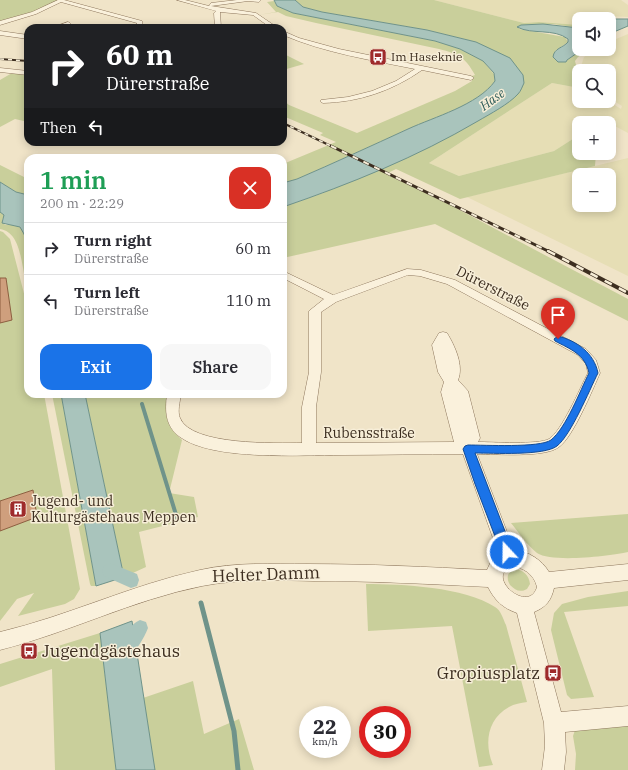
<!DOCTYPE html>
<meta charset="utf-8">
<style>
:root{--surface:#fff;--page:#f7f7f7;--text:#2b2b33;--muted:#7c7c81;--line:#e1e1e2;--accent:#1a73e8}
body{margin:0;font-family:"IBM Plex Serif",serif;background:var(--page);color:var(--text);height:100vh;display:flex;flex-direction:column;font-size:15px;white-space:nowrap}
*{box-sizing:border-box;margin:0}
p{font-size:13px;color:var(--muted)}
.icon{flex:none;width:22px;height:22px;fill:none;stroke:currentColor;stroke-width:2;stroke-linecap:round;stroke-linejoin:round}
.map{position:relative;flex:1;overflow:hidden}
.drawer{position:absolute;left:24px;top:154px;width:263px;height:244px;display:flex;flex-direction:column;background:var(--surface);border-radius:12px;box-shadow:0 2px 10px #0003}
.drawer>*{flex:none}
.guide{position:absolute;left:24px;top:24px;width:263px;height:122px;border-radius:12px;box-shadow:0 2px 10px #0003;background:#202124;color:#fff;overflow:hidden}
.tools{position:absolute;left:572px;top:12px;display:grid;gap:8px}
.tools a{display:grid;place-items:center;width:44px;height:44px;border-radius:8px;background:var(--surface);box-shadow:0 2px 10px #0003;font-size:20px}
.speed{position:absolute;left:299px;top:706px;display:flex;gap:8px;font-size:20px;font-weight:700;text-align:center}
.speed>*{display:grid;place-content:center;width:52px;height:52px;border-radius:50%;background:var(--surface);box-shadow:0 2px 10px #0003;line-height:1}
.speed small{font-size:10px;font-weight:400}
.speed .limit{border:6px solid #d22;background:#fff;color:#111}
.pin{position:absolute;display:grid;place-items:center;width:34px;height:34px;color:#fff;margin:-41px -17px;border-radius:50% 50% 50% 0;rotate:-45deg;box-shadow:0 0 4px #0007}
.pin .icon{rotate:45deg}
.me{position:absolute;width:44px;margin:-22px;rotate:339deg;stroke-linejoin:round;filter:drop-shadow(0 0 3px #0008)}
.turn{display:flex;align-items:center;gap:14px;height:84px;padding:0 16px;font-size:18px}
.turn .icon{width:52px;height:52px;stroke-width:2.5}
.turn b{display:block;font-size:28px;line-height:34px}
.then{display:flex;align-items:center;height:38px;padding:0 16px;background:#0003;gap:8px;font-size:15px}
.round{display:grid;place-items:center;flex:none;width:42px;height:42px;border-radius:12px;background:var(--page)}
.overview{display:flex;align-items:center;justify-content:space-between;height:68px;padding:0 16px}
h1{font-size:24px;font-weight:600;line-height:30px;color:#1e9e55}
.action{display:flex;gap:8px;margin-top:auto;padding:8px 16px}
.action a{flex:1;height:46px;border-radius:12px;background:var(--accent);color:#fff;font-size:16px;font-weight:600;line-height:46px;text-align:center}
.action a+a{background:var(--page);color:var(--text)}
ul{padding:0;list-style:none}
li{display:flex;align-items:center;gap:12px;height:52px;padding:0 16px;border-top:1px solid var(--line)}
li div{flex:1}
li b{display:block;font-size:15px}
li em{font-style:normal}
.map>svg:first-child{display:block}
.farmland{fill:#e6deb5;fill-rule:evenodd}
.green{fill:#c9cf9b}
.water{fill:#a9c4bc;stroke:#6f938a}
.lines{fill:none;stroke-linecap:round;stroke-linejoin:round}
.stream-far1{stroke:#6f938a;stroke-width:4}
.stream{stroke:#6f938a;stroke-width:5}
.canal{fill:#a9c4bc;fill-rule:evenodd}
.building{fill:#cf9f7d;stroke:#8d5f41}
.minor-casing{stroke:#8d765c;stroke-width:1}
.minor{fill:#faf1dc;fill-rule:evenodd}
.rail-far2-casing{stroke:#3d2e20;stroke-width:2}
.rail-far1-casing{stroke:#3d2e20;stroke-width:3}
.rail-casing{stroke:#3d2e20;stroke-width:4}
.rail-far2{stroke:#f7eed8;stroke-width:1.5;stroke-dasharray:4;stroke-linecap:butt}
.rail-far1{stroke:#f7eed8;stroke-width:2;stroke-dasharray:6;stroke-linecap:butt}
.rail{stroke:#f7eed8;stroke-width:2.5;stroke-dasharray:8;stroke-linecap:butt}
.route{fill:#1a73e8;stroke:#114b97}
.labels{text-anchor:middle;stroke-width:3;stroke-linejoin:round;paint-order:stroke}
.far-poi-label{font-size:12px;fill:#3d2e20;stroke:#f7eed8;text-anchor:start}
.far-water-label{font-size:13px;font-style:italic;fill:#2f5d5a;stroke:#f7eed8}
.street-label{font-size:14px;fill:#3d2e20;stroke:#f7eed8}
.poi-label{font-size:14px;fill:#3d2e20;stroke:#f7eed8;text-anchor:start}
.near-street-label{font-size:17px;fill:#3d2e20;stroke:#f7eed8}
.near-poi-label{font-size:17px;fill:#3d2e20;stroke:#f7eed8;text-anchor:start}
</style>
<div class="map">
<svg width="628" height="770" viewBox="0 0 628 770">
<rect width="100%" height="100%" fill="#f0e4c8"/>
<path class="farmland" d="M434,0H621L628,5V17L606,16L599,19H579V25L539,22L524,23Z
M628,34V133L609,123H579V135L554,151L459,176L429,163L552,83L579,88V101H608L621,109L622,106L609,98V71H582L581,66L584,57L597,49H609V42Z
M628,158V276L467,197ZM579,175H609V205H579Z"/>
<path class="green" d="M0,0H55L58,1L33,13L0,22Z
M295,0H434L524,23L539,22L579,25V28L553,24L521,25L519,29L565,37L568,42L555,51L566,62L567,60L583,49H590L578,57L575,61L579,77V88L552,83L429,163L459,176L554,151L579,135V153H596L595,166L460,199L396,169L386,174L452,206L628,299V321L435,224L283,258V207L323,193L518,94L476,42L427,30L322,12L303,7Z
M274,1L277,6L293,13L435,41L460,49L483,61L494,74L495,81C477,106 435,117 408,129C371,146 334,163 297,179L283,183V164L336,142L320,135L323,133L283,116V100L289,105L357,133L455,91L472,81V76L475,75C465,57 459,54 439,49L316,23L286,16L278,12L258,15L276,12L267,2Z
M286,55L304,64L283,70V56Z
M12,73L28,74V122L15,119L0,127V80Z
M0,165L28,179V195L16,192L0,182Z
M0,212L4,215L2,221L5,225C9,225 14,224 18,226C31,233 28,265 28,278H25C21,261 20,232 0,229Z
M0,231L3,232L10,239L28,309V394H44L80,589L74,599L65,604L18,616L34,593L17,599L0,621Z
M52,394H61L96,586H91L90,584Z
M85,394H167C165,416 165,424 182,440L169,493L194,497L198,517L139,532L146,567L124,577Z
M628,514V552C610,556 552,563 537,553C527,545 519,533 511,523Z
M515,569C523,570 529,575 530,584L527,589C520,593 515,590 510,585C506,578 507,572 515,569Z
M366,584C401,584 465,587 495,607C501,610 503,619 506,625L527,702C521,703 514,704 509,707C487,719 484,744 493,765L479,767L452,626L368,631Z
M628,591V606L564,612L594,697L571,699L567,695L551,630L554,613L562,604L588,597Z
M100,633L116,770H55L52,669L0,687V664Z
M193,681L204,734L239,719L254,770H154L143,698Z
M628,725V770H575L576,754L573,736L575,730Z"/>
<path class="water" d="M274,0H295L303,7L322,12L427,30L476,42L510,58L523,75L524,83C522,87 521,91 518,94C509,104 490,114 478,121C417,157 350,184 283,207V183L297,179C334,163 371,146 408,129C434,117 478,105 495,81L494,73L483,61L460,49L435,41L293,13L277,6Z
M615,19H628V26L609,34V21Z
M543,24L579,28V49H583L567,60L566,62H558L553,57C554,48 563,48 568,42V39C554,28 532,35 517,27L521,25Z
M0,182L16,192L28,195V246L24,234L20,227L2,223L4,215L0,212Z
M61,394H85L124,577L96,586Z
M132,621L155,770H116L100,633Z"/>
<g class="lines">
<path class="stream-far1" d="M142,404L177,518"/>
<path class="stream" d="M201,603L234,731L238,770"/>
<path class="canal" d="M110,563L137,574L139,580L137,586L131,588L104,576L102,571L104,566Z
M140,620L146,622L148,628C144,638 136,653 125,658L119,655L116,649C121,639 130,624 140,620Z"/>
</g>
<path class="building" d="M0,278H6L12,320L0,323Z
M33,490L37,517L0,531V501Z"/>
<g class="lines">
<defs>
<path id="minor" d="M58,0H64L142,21V28H136L137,23L61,2L36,14L0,25V21L32,12Z
M177,0H185L209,6L211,3L237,0H261L259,2L248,1L211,6L256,13L278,28H271L253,15L220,12L221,28H215L214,13L216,11Z
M68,22L70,23V25L60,28H51Z
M0,31L28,35V39L0,35Z
M283,31L299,38L339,49L471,76L474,78L471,80L422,70C392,91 359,102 323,103L321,102V100L348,97L372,91L396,81L415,69C371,60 325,53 283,35Z
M0,68L28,71V75L0,72Z
M407,269L421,270L455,280L586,349L596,360L600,373C592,391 573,437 559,447C545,458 496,454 477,454L514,550C528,551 542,560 549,572L628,564V580L554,588C551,601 546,607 534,612L561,712L628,706V726L565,732L566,752L564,770H542L545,746L544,723L517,613C503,608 495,601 488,587C430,584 372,581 313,581C276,580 238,579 202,586C132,600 68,633 0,650V632C68,616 131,585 200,570C235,562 272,564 308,564C368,564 428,567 487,570L492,559L499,555L463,454C422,454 382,455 342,455C301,455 213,461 180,437C165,426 165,411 167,394H181C180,402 177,411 180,418C191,446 277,443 302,443V407L309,372V311L324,299L283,278V271L333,295ZM408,275L420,276L447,284L578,355L586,364L588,373C580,388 562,431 549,439C538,445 493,442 478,442L480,438L468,391L458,380C464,366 455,346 447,333L443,332L439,333L432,345L438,372L444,382L441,392L454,442L316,443V407L321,372V312L336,302ZM511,566C523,567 534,574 537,587C530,611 496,586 504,572C505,569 509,568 511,566Z"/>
</defs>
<use href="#minor" class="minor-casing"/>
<use href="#minor" class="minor"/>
<defs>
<path id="rail-far2" d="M0,59L28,61
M283,123L333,147"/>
<path id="rail-far1" d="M331,146L550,252"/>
<path id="rail" d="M548,251L628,293"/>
</defs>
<use href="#rail-far2" class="rail-far2-casing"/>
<use href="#rail-far1" class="rail-far1-casing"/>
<use href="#rail" class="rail-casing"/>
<use href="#rail-far2" class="rail-far2"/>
<use href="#rail-far1" class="rail-far1"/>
<use href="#rail" class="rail"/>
</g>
<path class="route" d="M558,336C577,341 594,353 598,373C589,391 571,435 557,446C544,456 493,453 475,453L513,552L511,556L507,558L503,556L501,552L475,484L463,449L465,446L468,445C484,445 540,448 551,440C566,428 580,391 589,373C585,354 570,349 555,341L554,339Z"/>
<defs>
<symbol id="bus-square" viewBox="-11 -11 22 22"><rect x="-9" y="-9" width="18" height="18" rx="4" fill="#9e2a2b" stroke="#f7eed8"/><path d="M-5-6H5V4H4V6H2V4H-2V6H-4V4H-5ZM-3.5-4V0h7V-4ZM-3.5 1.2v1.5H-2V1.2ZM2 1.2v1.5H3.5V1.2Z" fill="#fff"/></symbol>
<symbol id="building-square" viewBox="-11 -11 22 22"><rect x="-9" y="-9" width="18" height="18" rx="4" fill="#9e2a2b" stroke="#f7eed8"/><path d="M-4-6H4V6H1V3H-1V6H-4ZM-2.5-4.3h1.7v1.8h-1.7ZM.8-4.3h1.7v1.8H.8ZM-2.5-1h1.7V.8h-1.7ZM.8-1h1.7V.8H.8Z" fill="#fff"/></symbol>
</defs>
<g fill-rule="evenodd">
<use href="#bus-square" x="368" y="47" width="20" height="20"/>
<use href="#building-square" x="8" y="499" width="20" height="20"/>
<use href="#bus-square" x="19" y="641" width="20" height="20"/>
<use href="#bus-square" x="543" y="663" width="20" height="20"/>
</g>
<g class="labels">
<g class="far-poi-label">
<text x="391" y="61">Im Haseknie</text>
</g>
<g class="far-water-label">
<text transform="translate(492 99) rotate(-36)" y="5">Hase</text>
</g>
<g class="street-label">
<text transform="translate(493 288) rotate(27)" y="5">Dürerstraße</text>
<text x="369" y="438">Rubensstraße</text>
</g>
<g class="poi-label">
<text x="31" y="506">Jugend- und<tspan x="31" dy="16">Kulturgästehaus Meppen</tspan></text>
</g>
<g class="near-street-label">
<text transform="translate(266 574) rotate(-2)" y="6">Helter Damm</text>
</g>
<g class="near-poi-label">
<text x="42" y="657">Jugendgästehaus</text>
<text x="540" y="679" text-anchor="end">Gropiusplatz</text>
</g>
</g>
</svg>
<div class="tools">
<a><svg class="icon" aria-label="sound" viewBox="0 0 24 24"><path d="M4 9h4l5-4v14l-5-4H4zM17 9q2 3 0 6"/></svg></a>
<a><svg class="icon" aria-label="search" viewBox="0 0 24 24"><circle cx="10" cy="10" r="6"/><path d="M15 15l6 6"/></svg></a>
<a>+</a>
<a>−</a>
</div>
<div class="speed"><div>22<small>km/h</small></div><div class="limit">30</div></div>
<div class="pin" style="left:558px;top:339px;background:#d93025"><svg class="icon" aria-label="arrive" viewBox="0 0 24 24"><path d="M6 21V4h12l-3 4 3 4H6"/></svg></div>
<svg class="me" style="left:507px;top:552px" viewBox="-20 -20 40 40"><circle r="17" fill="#1a73e8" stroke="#fff" stroke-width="3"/><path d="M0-11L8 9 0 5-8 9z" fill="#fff"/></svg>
<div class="guide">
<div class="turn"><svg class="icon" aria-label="right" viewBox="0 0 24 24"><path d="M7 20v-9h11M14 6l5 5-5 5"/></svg><div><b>60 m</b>Dürerstraße</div></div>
<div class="then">Then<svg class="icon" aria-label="left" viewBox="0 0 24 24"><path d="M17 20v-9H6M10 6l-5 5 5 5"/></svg></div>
</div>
<section class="drawer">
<div class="overview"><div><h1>1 min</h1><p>200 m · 22:29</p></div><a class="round" style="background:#d93025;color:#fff"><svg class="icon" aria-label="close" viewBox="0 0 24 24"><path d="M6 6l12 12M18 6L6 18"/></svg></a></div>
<ul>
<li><svg class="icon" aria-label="right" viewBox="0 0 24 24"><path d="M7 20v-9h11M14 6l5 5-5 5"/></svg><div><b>Turn right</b><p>Dürerstraße</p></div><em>60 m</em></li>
<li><svg class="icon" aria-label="left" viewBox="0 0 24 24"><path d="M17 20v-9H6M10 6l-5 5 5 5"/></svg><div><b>Turn left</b><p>Dürerstraße</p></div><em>110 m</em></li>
</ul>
<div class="action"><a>Exit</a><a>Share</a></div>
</section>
</div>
